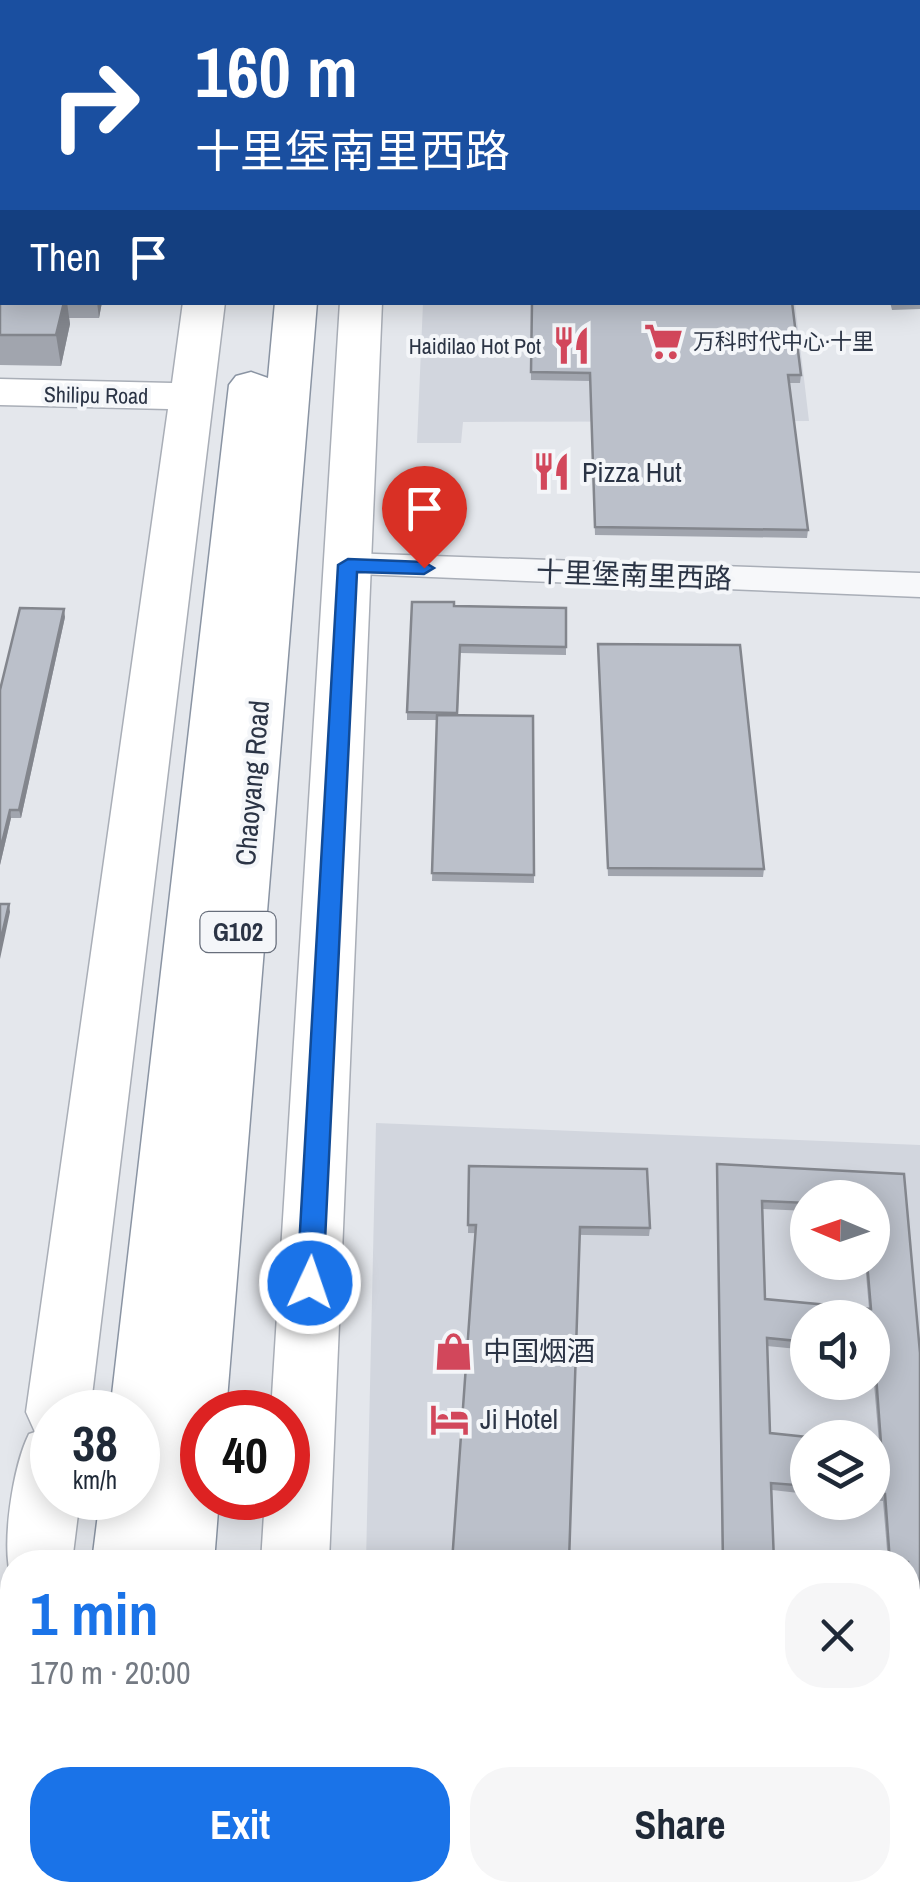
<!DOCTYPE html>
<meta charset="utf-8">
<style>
:root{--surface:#fff;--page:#f6f6f7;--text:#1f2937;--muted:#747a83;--accent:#1a73e8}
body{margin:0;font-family:"Archivo Narrow","Noto Sans SC",sans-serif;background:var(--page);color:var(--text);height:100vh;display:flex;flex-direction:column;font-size:38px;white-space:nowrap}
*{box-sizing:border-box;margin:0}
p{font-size:32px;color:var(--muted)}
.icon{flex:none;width:55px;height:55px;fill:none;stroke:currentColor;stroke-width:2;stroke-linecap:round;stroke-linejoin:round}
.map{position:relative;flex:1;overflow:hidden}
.side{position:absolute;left:0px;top:1550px;width:920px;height:352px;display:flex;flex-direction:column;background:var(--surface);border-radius:40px 40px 0 0;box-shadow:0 5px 25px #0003}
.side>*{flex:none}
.banner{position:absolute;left:0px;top:0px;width:920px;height:305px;box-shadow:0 5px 25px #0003;background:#1a4fa0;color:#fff;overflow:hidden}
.needle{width:65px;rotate:272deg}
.controls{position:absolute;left:790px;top:1180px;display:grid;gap:20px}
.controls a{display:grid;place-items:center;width:100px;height:100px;border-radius:50%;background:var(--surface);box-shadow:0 5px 25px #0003;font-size:50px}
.speed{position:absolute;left:30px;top:1390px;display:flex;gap:20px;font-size:50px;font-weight:700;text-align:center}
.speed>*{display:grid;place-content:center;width:130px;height:130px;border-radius:50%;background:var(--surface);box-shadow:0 5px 25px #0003;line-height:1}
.speed small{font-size:25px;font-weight:400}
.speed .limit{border:15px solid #d22;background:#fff;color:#111}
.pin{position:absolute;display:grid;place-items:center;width:85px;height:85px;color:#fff;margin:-102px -42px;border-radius:50% 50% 50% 0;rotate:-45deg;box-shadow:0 0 10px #0007}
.pin .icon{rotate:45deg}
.me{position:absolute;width:110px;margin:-55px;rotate:3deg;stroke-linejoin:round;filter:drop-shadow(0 0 8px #0008)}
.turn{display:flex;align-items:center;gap:35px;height:210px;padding:0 30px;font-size:45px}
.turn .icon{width:130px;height:130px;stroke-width:2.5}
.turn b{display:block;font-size:70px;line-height:85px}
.then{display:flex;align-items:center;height:95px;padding:0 30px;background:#0003;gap:20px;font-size:38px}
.round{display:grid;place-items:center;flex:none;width:105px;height:105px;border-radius:40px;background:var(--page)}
.summary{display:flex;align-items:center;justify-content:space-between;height:170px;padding:0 30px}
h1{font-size:60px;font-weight:800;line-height:75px;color:var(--accent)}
.button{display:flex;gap:20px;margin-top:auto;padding:20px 30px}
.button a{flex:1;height:115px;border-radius:40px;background:var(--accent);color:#fff;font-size:40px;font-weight:800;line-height:115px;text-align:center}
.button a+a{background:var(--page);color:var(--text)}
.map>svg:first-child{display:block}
.built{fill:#d2d6de;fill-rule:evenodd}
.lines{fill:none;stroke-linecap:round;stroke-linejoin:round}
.street-casing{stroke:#a9aeb7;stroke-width:3}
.secondary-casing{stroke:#a9aeb7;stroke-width:3}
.highway-casing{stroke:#8a94a3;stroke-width:3}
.path{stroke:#c2c5cb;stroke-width:8;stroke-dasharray:9 9;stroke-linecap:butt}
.street{fill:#f7f8fa;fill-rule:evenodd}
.secondary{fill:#fff;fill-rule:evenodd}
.highway{fill:#fff;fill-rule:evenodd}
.path-bridge{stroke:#c2c5cb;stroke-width:8;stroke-dasharray:9 9;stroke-linecap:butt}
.wall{fill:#a1a5ae;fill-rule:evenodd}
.shaded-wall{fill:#83868d}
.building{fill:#bbc0ca;stroke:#83868d;stroke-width:2.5;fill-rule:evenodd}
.route{fill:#1a73e8;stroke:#114b97;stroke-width:2.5}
.labels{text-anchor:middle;stroke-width:8;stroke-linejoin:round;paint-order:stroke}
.far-poi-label{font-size:22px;fill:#2b3445;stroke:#f4f6f9;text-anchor:start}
.far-street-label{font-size:22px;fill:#2b3445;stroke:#f4f6f9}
.shield{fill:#f4f6f9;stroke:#676e7b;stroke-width:2.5}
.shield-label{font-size:25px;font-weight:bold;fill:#2b3445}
.poi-label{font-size:28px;fill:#2b3445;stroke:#f4f6f9;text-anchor:start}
.street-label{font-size:28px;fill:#2b3445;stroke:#f4f6f9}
</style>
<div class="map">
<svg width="920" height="1901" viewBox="0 0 920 1901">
<rect width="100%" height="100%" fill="#e4e7ec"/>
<path class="built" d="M423,303H795L809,421L463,422L461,443H417Z
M376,1123L920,1145V1901H358V1890H908V1562H366ZM808,1198H872V1262H808ZM808,1318H872V1382H808ZM808,1438H872V1502H808Z"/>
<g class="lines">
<defs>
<path id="street" d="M0,99H2V118H0Z
M348,553L920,573V597L334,573L329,565L334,557Z"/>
<path id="secondary" d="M359,0H395V2H360Z
M183,302H225L90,1412H52V1498H80L72,1562H12V1580C0,1548 13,1466 29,1434L35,1432L26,1412L168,409L0,405V379L172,383Z
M340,302H382L329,1562H261L265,1498H288V1412H271Z
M12,1743V1890H33L29,1901H0V1748Z
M241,1890H315L314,1901H240Z"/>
<path id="highway" d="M273,0H309V2H274Z
M275,302H317L226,1412H202V1498H219L214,1562H92L100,1498H138V1412H110L229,385L236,376L251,372L268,378Z
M58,1890H187L186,1901H57Z"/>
</defs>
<use href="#street" class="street-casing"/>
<use href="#secondary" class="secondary-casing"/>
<use href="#highway" class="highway-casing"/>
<path class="path" d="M349,1890V1901"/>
<use href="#street" class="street"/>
<use href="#secondary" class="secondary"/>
<use href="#highway" class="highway"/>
<path class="path-bridge" d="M0,1803H12"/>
</g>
<path class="wall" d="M918,219H920V309L892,310L890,302H918Z
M0,293L2,302H102L99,318H69L70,324L61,366L0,365Z
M531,302L801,375L800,383H789L808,530L807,538L595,535L590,381L531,380Z
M454,606L566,608V655L460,653L458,715L533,716L534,883L432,881L437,720H407V712Z
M65,617L21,818H11L0,865V690Z
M598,644L764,869L763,877L608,876Z
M717,1164L904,1174L920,1353V1640L908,1639V1562H888L883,1501L872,1500V1443H879L872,1360V1318H808V1350L767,1346L770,1433L808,1438V1494L772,1490L774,1562H722ZM808,1198H872V1262H865L869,1309L765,1299L763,1209L808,1211Z
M469,1166L650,1228L649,1236L468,1233Z"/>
<path class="shaded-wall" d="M64,302H67L70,324L61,366L56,335Z
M97,302H102L99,318Z
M64,609L65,617L21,818L19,810Z
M10,810L11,818L0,865V851Z
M9,904L10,912L0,959V943Z"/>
<path class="building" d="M21,0H146L145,2H20Z
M918,54L920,62V189L918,178Z
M2,55V88H0V63Z
M0,116H2V130L0,136Z
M918,219H920V302H918Z
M0,293H2V302H64L56,335H0Z
M532,302H792L801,375H788L808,530L595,527L590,373L531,372Z
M412,602H454V606L566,608V647L460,645L457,713L407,712Z
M20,608L64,609L19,810H10L0,851V690Z
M598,644L740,645L764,869L608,868Z
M437,715L533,716L534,875L432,873Z
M0,904H9L0,943Z
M717,1164L904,1174L920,1353V1633L908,1632V1562H890L885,1494L872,1493V1443H881L874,1348H872V1318H808V1342L767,1338L770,1433L817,1438H808V1486L771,1483L774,1562H723ZM808,1198H872V1262H867L871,1309L765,1299L762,1201L808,1203Z
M469,1166L647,1169L650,1228L580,1227L569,1562H452L476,1225H468Z
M437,1890H588V1901H437Z"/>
<path class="route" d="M348,559L424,562L434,568L424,574L357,572L323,1283L319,1291L310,1294L301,1291L297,1283L338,565Z"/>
<defs>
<symbol id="supermarket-bare" viewBox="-9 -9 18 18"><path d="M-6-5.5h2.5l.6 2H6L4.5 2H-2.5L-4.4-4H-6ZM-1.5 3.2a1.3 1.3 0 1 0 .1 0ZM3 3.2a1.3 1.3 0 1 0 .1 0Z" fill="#d2475b" stroke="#f4f6f9" stroke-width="2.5" paint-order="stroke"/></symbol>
<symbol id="restaurant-bare" viewBox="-9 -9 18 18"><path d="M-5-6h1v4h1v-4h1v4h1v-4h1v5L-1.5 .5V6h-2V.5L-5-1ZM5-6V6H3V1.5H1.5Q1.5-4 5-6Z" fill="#d2475b" stroke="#f4f6f9" stroke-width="2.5" paint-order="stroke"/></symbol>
<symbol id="shop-bare" viewBox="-9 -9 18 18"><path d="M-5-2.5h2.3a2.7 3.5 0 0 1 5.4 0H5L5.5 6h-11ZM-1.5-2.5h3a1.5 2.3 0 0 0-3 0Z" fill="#d2475b" stroke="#f4f6f9" stroke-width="2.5" paint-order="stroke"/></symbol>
<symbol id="hotel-bare" viewBox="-9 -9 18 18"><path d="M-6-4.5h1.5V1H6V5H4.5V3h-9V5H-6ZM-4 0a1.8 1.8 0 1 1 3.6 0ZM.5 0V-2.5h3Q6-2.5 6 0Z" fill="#d2475b" stroke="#f4f6f9" stroke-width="2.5" paint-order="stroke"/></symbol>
</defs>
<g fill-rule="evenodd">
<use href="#supermarket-bare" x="636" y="314" width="55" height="55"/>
<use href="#restaurant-bare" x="544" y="318" width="55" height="55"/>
<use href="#restaurant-bare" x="524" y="444" width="55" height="55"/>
<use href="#shop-bare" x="426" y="1324" width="55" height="55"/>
<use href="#hotel-bare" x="422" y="1392" width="55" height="55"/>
</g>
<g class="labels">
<g class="far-poi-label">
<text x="693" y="349">万科时代中心·十里</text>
<text x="541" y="354" text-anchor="end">Haidilao Hot Pot</text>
</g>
<g class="far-street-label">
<text transform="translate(96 395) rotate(1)" y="8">Shilipu Road</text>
</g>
<rect class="shield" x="200.5" y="912" width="75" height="40" rx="8"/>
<g class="shield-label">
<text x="238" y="941">G102</text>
</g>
<g class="poi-label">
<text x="582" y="482">Pizza Hut</text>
<text x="483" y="1361">中国烟酒</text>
<text x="480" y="1429">Ji Hotel</text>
</g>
<g class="street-label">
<text transform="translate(634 575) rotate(2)" y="10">十里堡南里西路</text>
<text transform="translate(252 783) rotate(-85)" y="10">Chaoyang Road</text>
</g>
</g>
</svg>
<div class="controls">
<a><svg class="needle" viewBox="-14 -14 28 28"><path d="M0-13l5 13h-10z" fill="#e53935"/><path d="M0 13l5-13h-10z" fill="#747a83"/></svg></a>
<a><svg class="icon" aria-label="sound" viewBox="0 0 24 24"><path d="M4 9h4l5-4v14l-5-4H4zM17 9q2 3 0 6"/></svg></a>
<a><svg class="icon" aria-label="layers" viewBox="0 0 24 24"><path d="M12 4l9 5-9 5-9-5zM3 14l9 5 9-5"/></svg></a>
</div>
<div class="speed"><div>38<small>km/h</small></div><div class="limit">40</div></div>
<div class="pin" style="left:424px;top:568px;background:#d93025"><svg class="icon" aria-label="arrive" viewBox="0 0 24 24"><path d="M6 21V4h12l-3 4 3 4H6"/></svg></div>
<svg class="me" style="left:310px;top:1283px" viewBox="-20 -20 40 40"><circle r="17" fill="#1a73e8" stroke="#fff" stroke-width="3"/><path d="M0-11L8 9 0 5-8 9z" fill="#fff"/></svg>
<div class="banner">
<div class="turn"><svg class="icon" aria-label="right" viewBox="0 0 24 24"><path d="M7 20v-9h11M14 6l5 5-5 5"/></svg><div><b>160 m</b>十里堡南里西路</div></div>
<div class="then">Then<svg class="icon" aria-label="arrive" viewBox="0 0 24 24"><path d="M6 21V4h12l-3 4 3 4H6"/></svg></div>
</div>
<section class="side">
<div class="summary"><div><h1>1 min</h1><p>170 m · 20:00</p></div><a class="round"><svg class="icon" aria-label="close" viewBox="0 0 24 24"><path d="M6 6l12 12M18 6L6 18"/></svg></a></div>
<div class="button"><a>Exit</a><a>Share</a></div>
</section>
</div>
